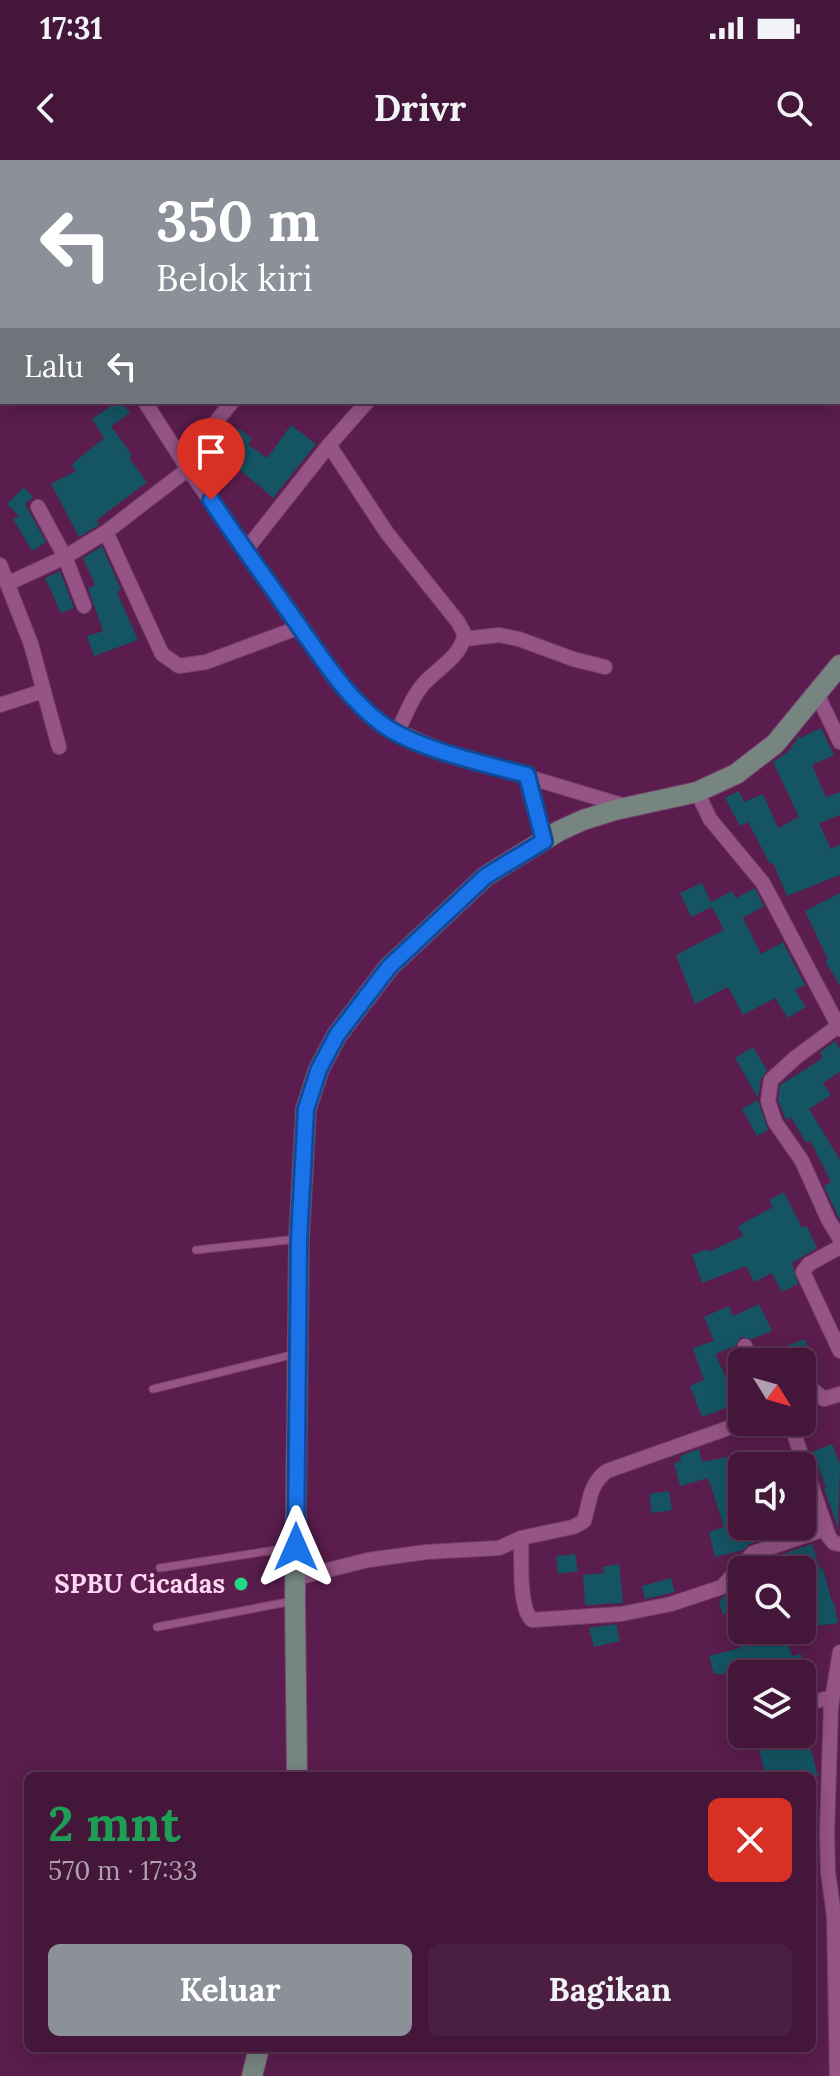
<!DOCTYPE html>
<html lang="id">
<meta charset="utf-8">
<style>
:root{--surface:#44163a;--page:#4b1f42;--text:#f1f3f6;--muted:#af9faf;--line:#5c3554;--accent:#8c9099}
body{margin:0;font-family:Lora,serif;background:var(--page);color:var(--text);height:100vh;display:flex;flex-direction:column;font-size:30px;white-space:nowrap}
*{box-sizing:border-box;margin:0}
p{font-size:26px;color:var(--muted)}
.icon{flex:none;width:44px;height:44px;fill:none;stroke:currentColor;stroke-width:2;stroke-linecap:round;stroke-linejoin:round}
.map{position:relative;flex:1;overflow:hidden}
.drawer{position:absolute;left:24px;top:1612px;width:792px;height:280px;display:flex;flex-direction:column;background:var(--surface);border-radius:12px;box-shadow:0 4px 20px #0003,0 0 0 2px var(--line)}
.drawer>*{flex:none}
.hud{position:absolute;left:0px;top:0px;width:840px;height:244px;box-shadow:0 4px 20px #0003,0 0 0 2px var(--line);background:#8c9099;color:#fff;overflow:hidden}
.needle{width:52px;rotate:127deg}
.controls{position:absolute;left:728px;top:1188px;display:grid;gap:16px}
.controls a{display:grid;place-items:center;width:88px;height:88px;border-radius:12px;background:var(--surface);box-shadow:0 4px 20px #0003,0 0 0 2px var(--line);font-size:40px}
.pin{position:absolute;display:grid;place-items:center;width:68px;height:68px;color:#fff;margin:-82px -34px;border-radius:50% 50% 50% 0;rotate:-45deg;box-shadow:0 0 8px #0007}
.pin .icon{rotate:45deg}
.me{position:absolute;width:88px;margin:-44px;rotate:0deg;stroke-linejoin:round;filter:drop-shadow(0 0 6px #0008)}
.turn{display:flex;align-items:center;gap:28px;height:168px;padding:0 24px;font-size:36px}
.turn .icon{width:104px;height:104px;stroke-width:2.5}
.turn b{display:block;font-size:56px;line-height:68px}
.then{display:flex;align-items:center;height:76px;padding:0 24px;background:#0003;gap:16px;font-size:30px}
.round{display:grid;place-items:center;flex:none;width:84px;height:84px;border-radius:12px;background:var(--page)}
.summary{display:flex;align-items:center;justify-content:space-between;height:136px;padding:0 24px}
h1{font-size:48px;font-weight:700;line-height:60px;color:#1e9e55}
.primary-button{display:flex;gap:16px;margin-top:auto;padding:16px 24px}
.primary-button a{flex:1;height:92px;border-radius:12px;background:var(--accent);color:#fff;font-size:32px;font-weight:700;line-height:92px;text-align:center}
.primary-button a+a{background:var(--page);color:var(--text)}
.status{display:flex;justify-content:space-between;align-items:center;height:56px;padding:0 40px;background:var(--surface);direction:ltr}
.status svg{height:22px;fill:currentColor}
header{display:flex;justify-content:space-between;align-items:center;height:104px;padding:0 24px;background:var(--surface);font-size:36px;font-weight:700}
.map>svg:first-child{display:block}
.building{fill:#145463}
.lines{fill:none;stroke-linecap:round;stroke-linejoin:round}
.lane-casing{stroke:#76406c;stroke-width:9}
.street-casing{stroke:#76406c;stroke-width:16}
.primary-casing{stroke:#76406c;stroke-width:22}
.lane{stroke:#955485;stroke-width:7}
.street{stroke:#955485;stroke-width:14}
.primary{stroke:#768580;stroke-width:20}
.route-casing{stroke:#114b97;stroke-width:20}
.route{stroke:#1a73e8;stroke-width:14}
.poi-dot{fill:#21d887;stroke:#5a1d4d;stroke-width:3}
.labels{text-anchor:middle;stroke-width:7;stroke-linejoin:round;paint-order:stroke}
.poi-label{font-size:26px;font-weight:bold;fill:#fdd7f2;stroke:#5a1d4d;text-anchor:end}
</style>
<div class="status"><b>17:31</b><svg viewBox="0 0 49 12"><path d="M0 12V9h3v3zM5 12V6h3v6zM10 12V3h3v9zM15 12V0h3v12zM26 1h20v11H26zM47 4h2v5h-2z"/></svg></div>
<header><svg class="icon" aria-label="back" viewBox="0 0 24 24"><path d="M15 5l-7 7 7 7"/></svg>Drivr<svg class="icon" aria-label="search" viewBox="0 0 24 24"><circle cx="10" cy="10" r="6"/><path d="M15 15l6 6"/></svg></header>
<div class="map">
<svg width="840" height="1916" viewBox="0 0 840 1916">
<rect width="100%" height="100%" fill="#5a1d4d"/>
<path class="building" d="M117,242H122L130,253L111,266L132,295L129,298L147,322L97,360L99,365L79,377L51,324L76,311L71,305L104,278L92,259Z
M291,265L316,284L273,338L220,293L239,268L252,279L248,284L267,298Z
M24,327L33,337L25,344L46,382L32,391L13,359L19,356L7,344Z
M102,386L121,430L117,432L138,480L94,496L87,476L103,471L88,428L95,425L83,398Z
M60,411L74,448L61,453L45,418Z
M821,568L834,595L812,605L826,637L840,632V655L819,663L831,689L840,684V715L787,736L773,703L770,704L748,662L740,666L725,638L739,631L744,642L763,634L778,668L799,657L773,602L789,591L799,576L800,578Z
M702,723L711,742L732,731L736,738L755,728L764,746L743,758L761,794L783,782L805,825L795,830L806,847L788,858L775,838L743,855L728,827L695,844L676,795L724,770L712,747L691,757L680,733Z
M840,733V826L825,801L828,800L805,751Z
M835,881L840,889V912L823,923L831,935L809,949L840,1000V1060L824,1026L831,1022L810,980L806,983L791,957L786,960L778,940L780,925L823,898L820,892Z
M753,887L767,910L761,919L758,938L735,898Z
M758,940L768,970L757,976L742,949Z
M784,1032L802,1068L807,1066L817,1088L792,1103L798,1124L782,1132L772,1113L754,1122L746,1106L702,1123L692,1095L707,1089L708,1092L743,1076L738,1066L773,1047L769,1040Z
M759,1144L772,1171L752,1179L741,1177L735,1186L715,1194L731,1228L736,1226L738,1231L742,1230V1248L731,1252L728,1247L702,1257L690,1226L704,1220L693,1188L714,1181L704,1157L729,1146L733,1156Z
M805,1179L813,1202H786L781,1188Z
M832,1284L840,1304L838,1368L824,1328L826,1327L812,1292Z
M699,1289L702,1302L755,1291V1306H742V1314L727,1316L737,1347L742,1345V1366H764L767,1378L749,1384L743,1390L715,1397L709,1372L724,1367L708,1318L680,1326L674,1303L681,1301L680,1296Z
M669,1331L672,1350L652,1353L649,1334Z
M812,1384L820,1409H823L832,1442H834L838,1463L802,1468V1410H755L754,1407L759,1402Z
M575,1394L578,1411L558,1414L556,1396Z
M619,1404L623,1443L585,1445L583,1415L604,1413L603,1407Z
M671,1418L675,1432L645,1439L642,1426Z
M741,1421L742,1449L723,1455L719,1441Z
M616,1464L620,1481L594,1487L589,1468Z
M741,1470H783L792,1496L801,1494L805,1514H742V1547L739,1548L729,1514H714L709,1496L740,1488L738,1479L743,1478Z
M762,1574H807L818,1616H766L759,1590L766,1587Z"/>
<g class="lines">
<defs>
<path id="lane" d="M196,1090L297,1079
M153,1229L295,1194
M160,1408L294,1387
M157,1467L293,1441"/>
<path id="street" d="M133,0L136,2
M209,0L212,2
M14,2L15,0
M118,2L119,0
M330,2L332,0
M531,2L532,0
M0,21L2,18
M0,62L2,64
M145,242L188,309L320,496L347,530L382,564L448,593L625,646
M329,285L367,242
M183,302L232,242
M38,347L65,397L84,446
M106,372L162,494L179,506L206,502L300,467
M245,391L329,285L387,373L458,462L464,473C464,496 434,510 421,527C411,540 404,557 398,572
M0,405L31,484L59,587
M9,423L65,397L106,372L188,309
M464,479L499,475L519,479L573,499L605,507
M817,534L840,582
M0,545L43,531
M527,615L544,681
M697,632L710,659L763,723L840,869
M838,866L795,898L771,920L768,941L775,962L802,1001L828,1059L840,1079
M840,1087L809,1104L803,1112L840,1191
M745,1186L751,1202
M802,1232L813,1230L824,1239L840,1234
M790,1262L829,1377L834,1383L840,1384
M521,1378C522,1398 518,1447 532,1460L621,1454L671,1444L722,1427L753,1393L825,1369
M296,1418L368,1400L426,1392L499,1388L521,1378L573,1367L584,1361C590,1342 589,1324 607,1311L745,1262
M802,1545L832,1537
M837,1916L834,1756L828,1712L827,1673L831,1546L840,1492"/>
<path id="primary" d="M297,1616L295,1440L299,1079L306,949L319,909L337,875L389,807L486,716L559,671L583,660L615,650L697,632L736,614L775,584L840,505
M252,1916L259,1888"/>
</defs>
<use href="#lane" class="lane-casing"/>
<use href="#street" class="street-casing"/>
<use href="#primary" class="primary-casing"/>
<use href="#lane" class="lane"/>
<use href="#street" class="street"/>
<use href="#primary" class="primary"/>
</g>
<g class="lines">
<defs>
<path id="route" d="M211,340C239,383 270,424 299,466C323,500 348,539 382,564C416,589 486,604 527,615L544,681L486,716L389,807L337,875L319,909L306,949L299,1079L296,1387"/>
</defs>
<use href="#route" class="route-casing"/>
<use href="#route" class="route"/>
</g>
<circle class="poi-dot" cx="241" cy="1424" r="8"/>
<g class="labels">
<g class="poi-label">
<text x="225" y="1433">SPBU Cicadas</text>
</g>
</g>
</svg>
<div class="controls">
<a><svg class="needle" viewBox="-14 -14 28 28"><path d="M0-13l5 13h-10z" fill="#e53935"/><path d="M0 13l5-13h-10z" fill="#af9faf"/></svg></a>
<a><svg class="icon" aria-label="sound" viewBox="0 0 24 24"><path d="M4 9h4l5-4v14l-5-4H4zM17 9q2 3 0 6"/></svg></a>
<a><svg class="icon" aria-label="search" viewBox="0 0 24 24"><circle cx="10" cy="10" r="6"/><path d="M15 15l6 6"/></svg></a>
<a><svg class="icon" aria-label="layers" viewBox="0 0 24 24"><path d="M12 4l9 5-9 5-9-5zM3 14l9 5 9-5"/></svg></a>
</div>
<div class="pin" style="left:211px;top:340px;background:#d93025"><svg class="icon" aria-label="arrive" viewBox="0 0 24 24"><path d="M6 21V4h12l-3 4 3 4H6"/></svg></div>
<svg class="me" style="left:296px;top:1387px" viewBox="-20 -20 40 40"><path d="M0-17L14 15 0 8-14 15z" fill="#1a73e8" stroke="#fff" stroke-width="4"/></svg>
<div class="hud">
<div class="turn"><svg class="icon" aria-label="left" viewBox="0 0 24 24"><path d="M17 20v-9H6M10 6l-5 5 5 5"/></svg><div><b>350 m</b>Belok kiri</div></div>
<div class="then">Lalu<svg class="icon" aria-label="left" viewBox="0 0 24 24"><path d="M17 20v-9H6M10 6l-5 5 5 5"/></svg></div>
</div>
<section class="drawer">
<div class="summary"><div><h1>2 mnt</h1><p>570 m · 17:33</p></div><a class="round" style="background:#d93025;color:#fff"><svg class="icon" aria-label="close" viewBox="0 0 24 24"><path d="M6 6l12 12M18 6L6 18"/></svg></a></div>
<div class="primary-button"><a>Keluar</a><a>Bagikan</a></div>
</section>
</div>
